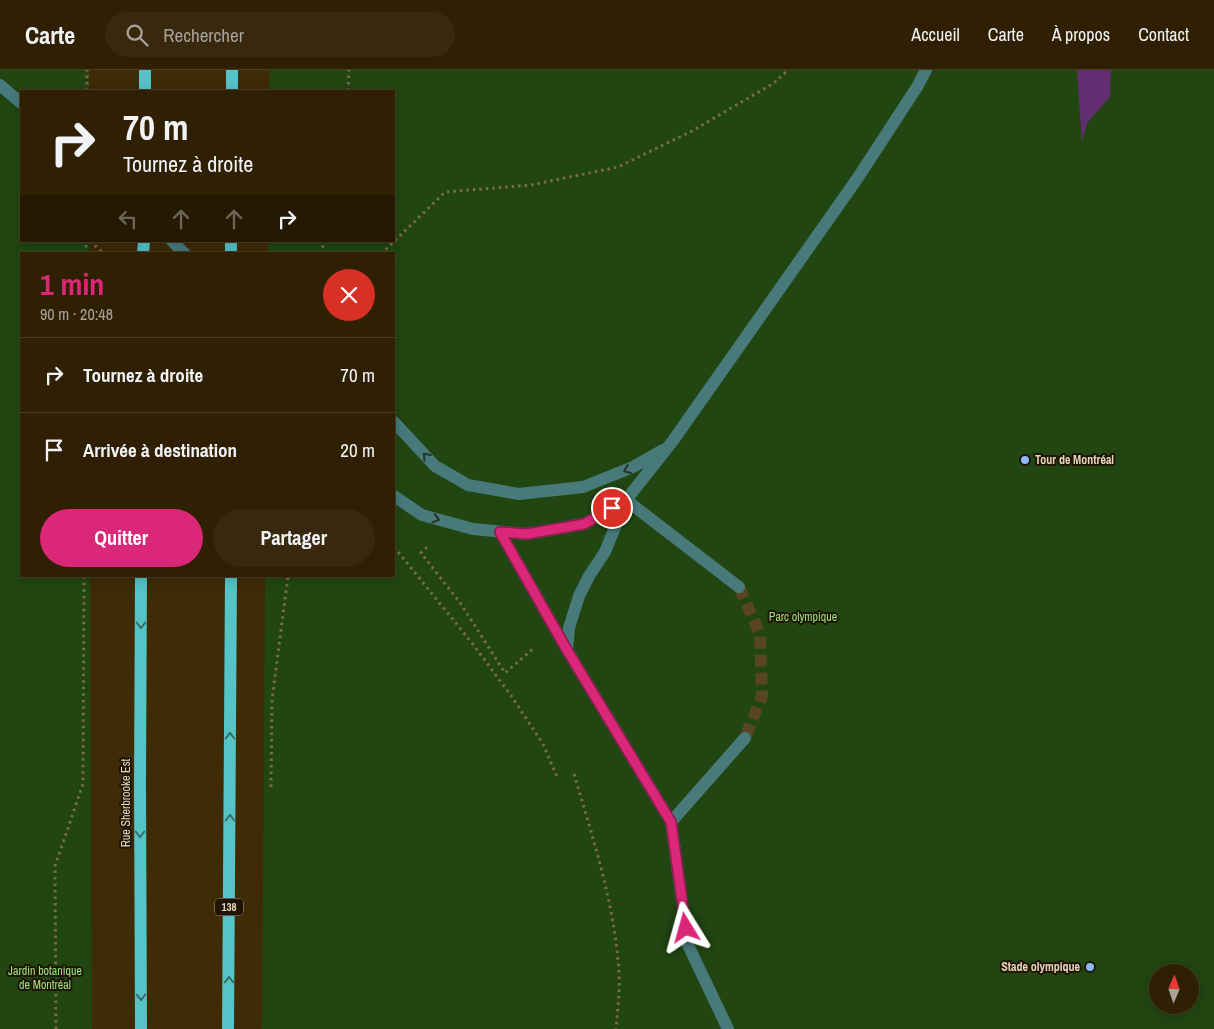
<!DOCTYPE html>
<html lang="fr">
<meta charset="utf-8">
<style>
:root{--surface:#2f2004;--page:#37280e;--text:#f1f3f6;--muted:#a7a39a;--line:#4a3e26;--accent:#db2777}
body{margin:0;font-family:"Archivo Narrow",sans-serif;background:var(--page);color:var(--text);height:100vh;display:flex;flex-direction:column;font-size:19px;white-space:nowrap}
*{box-sizing:border-box;margin:0}
p{font-size:16px;color:var(--muted)}
.icon{flex:none;width:28px;height:28px;fill:none;stroke:currentColor;stroke-width:2;stroke-linecap:round;stroke-linejoin:round}
.map{position:relative;flex:1;overflow:hidden}
.panel{position:absolute;left:20px;top:182px;width:375px;height:325px;display:flex;flex-direction:column;background:var(--surface);border-radius:0px;box-shadow:0 2px 12px #0003,0 0 0 1px var(--line)}
.panel>*{flex:none}
.top-card{position:absolute;left:20px;top:20px;width:375px;height:152px;border-radius:0px;box-shadow:0 2px 12px #0003,0 0 0 1px var(--line);background:#2f2004;color:var(--text);overflow:hidden}
.needle{width:32px;rotate:2deg}
.buttons{position:absolute;left:1149px;top:894px;display:grid;gap:10px}
.buttons a{display:grid;place-items:center;width:50px;height:50px;border-radius:50%;background:var(--surface);box-shadow:0 2px 12px #0003,0 0 0 1px var(--line);font-size:25px}
.pin{position:absolute;display:grid;place-items:center;width:42px;height:42px;color:#fff;margin:-21px;border:2px solid #fff;border-radius:50%;box-shadow:0 1px 5px #0007}
.me{position:absolute;width:55px;margin:-28px;rotate:352deg;stroke-linejoin:round;filter:drop-shadow(0 0 4px #0008)}
.turn{display:flex;align-items:center;gap:18px;height:105px;padding:0 20px;font-size:22px}
.turn .icon{width:65px;height:65px;stroke-width:2.5}
.turn b{display:block;font-size:35px;line-height:42px}
.lanes{display:flex;align-items:center;height:48px;padding:0 20px;background:#0003;justify-content:center;gap:25px;direction:ltr}
.lanes .off{opacity:.35}
.round{display:grid;place-items:center;flex:none;width:52px;height:52px;border-radius:26px;background:var(--page)}
.overview{display:flex;align-items:center;justify-content:space-between;height:85px;padding:0 20px}
h1{font-size:30px;font-weight:700;line-height:38px;color:var(--accent)}
.button{display:flex;gap:10px;margin-top:auto;padding:10px 20px}
.button a{flex:1;height:58px;border-radius:30px;background:var(--accent);color:#fff;font-size:20px;font-weight:700;line-height:58px;text-align:center}
.button a+a{background:var(--page);color:var(--text)}
ul{padding:0;list-style:none}
li{display:flex;align-items:center;gap:15px;height:75px;padding:0 20px;border-top:1px solid var(--line)}
li div{flex:1}
li b{display:block;font-size:19px}
li em{font-style:normal}
header{display:flex;align-items:center;gap:30px;box-sizing:border-box;height:70px;padding:0 25px;background:var(--surface);border-bottom:1px solid var(--line)}
header strong{font-size:24px}
nav{display:flex;gap:28px;margin-inline-start:auto;font-size:18px}
.search{width:350px;height:45px;background:var(--page);display:flex;align-items:center;gap:12px;box-sizing:border-box;padding:0 18px;border-radius:28px;color:var(--muted);font-size:19px}
.map>svg:first-child{display:block}
.green{fill:#214611;fill-rule:evenodd}
.water{fill:#612f71}
.lines{fill:none;stroke-linecap:round;stroke-linejoin:round}
.minor-tunnel{stroke:#584522;stroke-width:12;stroke-dasharray:12 6;stroke-linecap:butt}
.path{stroke:#7d6a4a;stroke-width:3;stroke-dasharray:2.5 4;stroke-linecap:butt}
.minor{stroke:#487a7b;stroke-width:12}
.major{stroke:#54c4c7;stroke-width:12}
.oneway{stroke:#2c3327}
.oneway2{stroke:#3a6c65}
.route-casing{stroke:#8e194d;stroke-width:12}
.route{stroke:#db2777;stroke-width:9}
.poi-dot{fill:#8bb9fc;stroke:#201503;stroke-width:2}
.labels{text-anchor:middle;stroke-width:4;stroke-linejoin:round;paint-order:stroke}
.shield{fill:#201503;stroke:#ab9d87;stroke-width:1}
.shield-label{font-size:11px;font-weight:bold;fill:#e7d7bf}
.poi-label{font-size:12px;font-weight:bold;fill:#e7d7bf;stroke:#201503;text-anchor:start}
.park-label{font-size:12px;fill:#9ae27f;stroke:#201503}
.street-label{font-size:12px;fill:#e7d7bf;stroke:#201503}
</style>
<header>
<strong>Carte</strong>
<div class="search"><svg class="icon" aria-label="search" viewBox="0 0 24 24"><circle cx="10" cy="10" r="6"/><path d="M15 15l6 6"/></svg>Rechercher</div>
<nav><a>Accueil</a><a>Carte</a><a>À propos</a><a>Contact</a></nav>
</header>
<div class="map">
<svg width="1214" height="959" viewBox="0 0 1214 959">
<rect width="100%" height="100%" fill="#3f2b06"/>
<path class="green" d="M0,0H89V21H21V171H89L90,184H21V506H90L92,959H0Z
M270,0H1214V959H262L265,506H394V184H268V171H394V21H269ZM1158,902H1190V935H1158Z"/>
<path class="water" d="M1077,0H1111L1110,27L1087,53L1082,72Z"/>
<g class="lines">
<path class="minor-tunnel" d="M739,517L760,564L762,626L745,668"/>
<path class="path" d="M87,21V0
M348,21L349,0
M90,171L104,184
M86,184V171
M321,184L324,171
M381,184L445,122L531,115L618,97L692,61L774,13L788,0
M394,477L472,573L510,624L543,674L558,709
M427,477L421,483L461,534L505,603L534,578
M574,704C592,765 612,826 618,890C621,913 618,936 616,959
M271,717L272,630L288,506
M56,959L55,796L83,714L84,506"/>
<path class="minor" d="M0,15L21,33
M172,171L185,184
M394,352L435,396L468,415L519,424L583,417L633,397L663,380
M394,426L422,445L473,459L527,464L584,454L626,430L672,372L857,109L917,17L926,0
M500,462L567,580
M671,752L745,668
M728,959L688,875L671,752L567,580L569,558L579,526L589,506L605,482L626,430L739,517"/>
<path class="major" d="M145,21V0
M232,21V0
M143,184L144,171
M231,184V171
M141,506L140,715L141,959
M228,959L231,506"/>
</g>
<defs><path id="oneway-chevron" d="M-2-3.5L2.5 0L-2 3.5" fill="none" stroke-width="1.6" stroke-linecap="round" stroke-linejoin="round" transform="scale(1.25)"/></defs>
<g class="oneway">
<use href="#oneway-chevron" transform="translate(426 386) rotate(-132)"/>
<use href="#oneway-chevron" transform="translate(627 400) rotate(157)"/>
<use href="#oneway-chevron" transform="translate(436 449) rotate(16)"/>
</g>
<g class="oneway2">
<use href="#oneway-chevron" transform="translate(141 555) rotate(90)"/>
<use href="#oneway-chevron" transform="translate(230 666) rotate(-90)"/>
<use href="#oneway-chevron" transform="translate(230 748) rotate(-90)"/>
<use href="#oneway-chevron" transform="translate(140 764) rotate(90)"/>
<use href="#oneway-chevron" transform="translate(229 910) rotate(-90)"/>
<use href="#oneway-chevron" transform="translate(141 927) rotate(90)"/>
</g>
<g class="lines">
<defs>
<path id="route" d="M612,438L584,454L527,464L500,462L567,580L671,752L686,858"/>
</defs>
<use href="#route" class="route-casing"/>
<use href="#route" class="route"/>
</g>
<g class="poi-dot">
<circle cx="1025" cy="390" r="5"/>
<circle cx="1090" cy="897" r="5"/>
</g>
<g class="labels">
<rect class="shield" x="215" y="828.5" width="28" height="17" rx="4"/>
<g class="shield-label">
<text x="229" y="841">138</text>
</g>
<g class="poi-label">
<text x="1035" y="394">Tour de Montréal</text>
<text x="1080" y="901" text-anchor="end">Stade olympique</text>
</g>
<g class="park-label">
<text x="803" y="551">Parc olympique</text>
<text x="45" y="905">Jardin botanique<tspan x="45" dy="14">de Montréal</tspan></text>
</g>
<g class="street-label">
<text transform="translate(126 733) rotate(-90)" y="4">Rue Sherbrooke Est</text>
</g>
</g>
</svg>
<div class="buttons">
<a><svg class="needle" viewBox="-14 -14 28 28"><path d="M0-13l5 13h-10z" fill="#e53935"/><path d="M0 13l5-13h-10z" fill="#a7a39a"/></svg></a>
</div>
<div class="pin" style="left:612px;top:438px;background:#d93025"><svg class="icon" aria-label="arrive" viewBox="0 0 24 24"><path d="M6 21V4h12l-3 4 3 4H6"/></svg></div>
<svg class="me" style="left:686px;top:858px" viewBox="-20 -20 40 40"><path d="M0-17L14 15 0 8-14 15z" fill="#db2777" stroke="#fff" stroke-width="4"/></svg>
<div class="top-card">
<div class="turn"><svg class="icon" aria-label="right" viewBox="0 0 24 24"><path d="M7 20v-9h11M14 6l5 5-5 5"/></svg><div><b>70 m</b>Tournez à droite</div></div>
<div class="lanes"><svg class="icon off" aria-label="left" viewBox="0 0 24 24"><path d="M17 20v-9H6M10 6l-5 5 5 5"/></svg><svg class="icon off" aria-label="ahead" viewBox="0 0 24 24"><path d="M12 20V5M6 11l6-6 6 6"/></svg><svg class="icon off" aria-label="ahead" viewBox="0 0 24 24"><path d="M12 20V5M6 11l6-6 6 6"/></svg><svg class="icon" aria-label="right" viewBox="0 0 24 24"><path d="M7 20v-9h11M14 6l5 5-5 5"/></svg></div>
</div>
<section class="panel">
<div class="overview"><div><h1>1 min</h1><p>90 m · 20:48</p></div><a class="round" style="background:#d93025;color:#fff"><svg class="icon" aria-label="close" viewBox="0 0 24 24"><path d="M6 6l12 12M18 6L6 18"/></svg></a></div>
<ul>
<li><svg class="icon" aria-label="right" viewBox="0 0 24 24"><path d="M7 20v-9h11M14 6l5 5-5 5"/></svg><div><b>Tournez à droite</b></div><em>70 m</em></li>
<li><svg class="icon" aria-label="arrive" viewBox="0 0 24 24"><path d="M6 21V4h12l-3 4 3 4H6"/></svg><div><b>Arrivée à destination</b></div><em>20 m</em></li>
</ul>
<div class="button"><a>Quitter</a><a>Partager</a></div>
</section>
</div>
